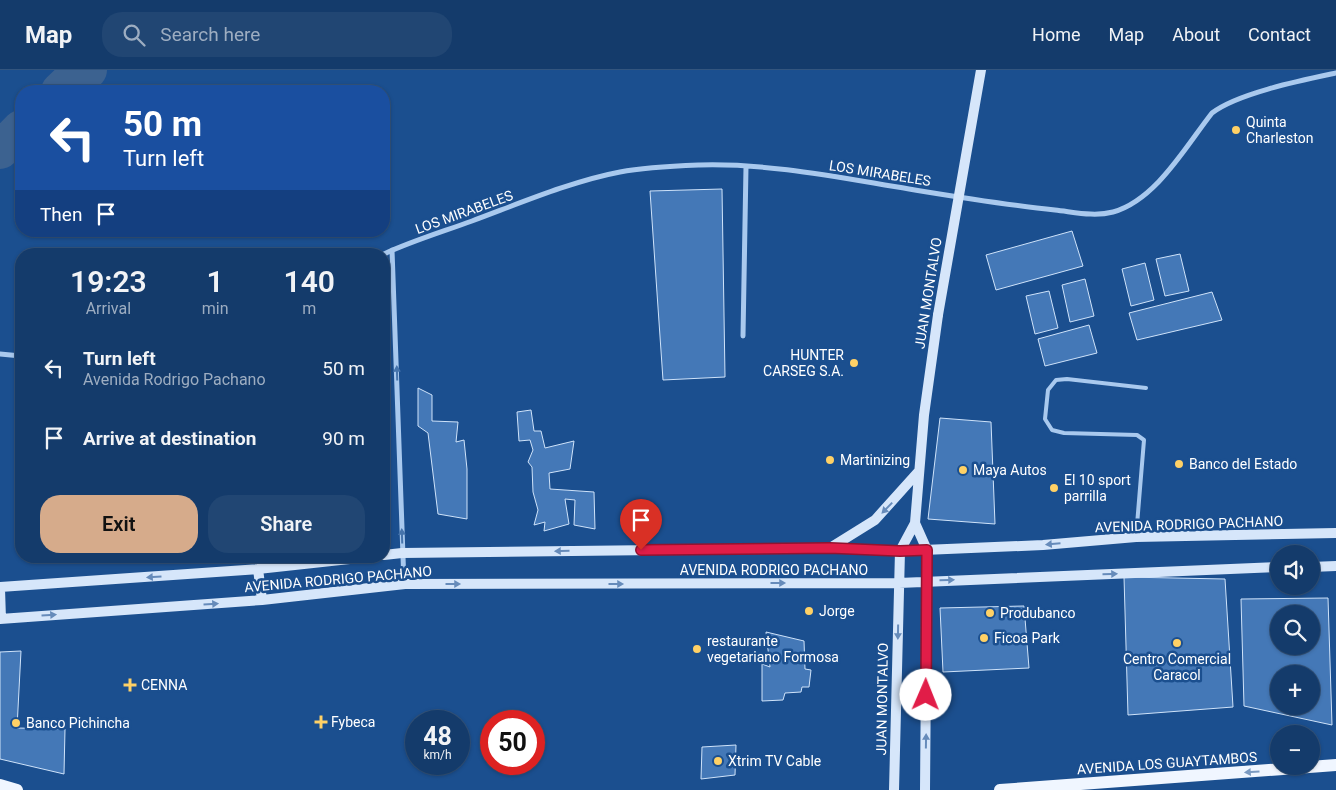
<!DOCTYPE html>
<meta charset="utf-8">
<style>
:root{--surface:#143b6b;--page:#214673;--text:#f1f3f6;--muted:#9dadc1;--line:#33557e;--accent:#d6ab8b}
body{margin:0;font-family:Roboto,sans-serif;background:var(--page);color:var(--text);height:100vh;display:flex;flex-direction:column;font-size:19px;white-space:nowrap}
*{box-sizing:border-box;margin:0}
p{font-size:16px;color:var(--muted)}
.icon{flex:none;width:28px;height:28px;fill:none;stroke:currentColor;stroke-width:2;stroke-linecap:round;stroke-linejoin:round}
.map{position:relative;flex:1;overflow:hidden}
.side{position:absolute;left:15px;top:178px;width:375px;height:315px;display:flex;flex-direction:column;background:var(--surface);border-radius:20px;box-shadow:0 1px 4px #0004,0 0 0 1px var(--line)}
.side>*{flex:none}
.banner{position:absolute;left:15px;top:15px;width:375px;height:152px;border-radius:20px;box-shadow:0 1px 4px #0004,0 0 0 1px var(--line);background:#1a4fa0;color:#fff;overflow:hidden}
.controls{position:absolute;left:1270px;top:475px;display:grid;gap:10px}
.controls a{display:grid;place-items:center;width:50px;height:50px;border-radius:50%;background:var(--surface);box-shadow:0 1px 4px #0004,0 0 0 1px var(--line);font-size:25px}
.speed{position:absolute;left:405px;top:640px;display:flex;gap:10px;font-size:25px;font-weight:700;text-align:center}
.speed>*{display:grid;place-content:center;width:65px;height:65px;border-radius:50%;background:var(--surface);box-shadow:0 1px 4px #0004,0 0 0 1px var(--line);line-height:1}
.speed small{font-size:12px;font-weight:400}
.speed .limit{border:8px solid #d22;background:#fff;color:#111}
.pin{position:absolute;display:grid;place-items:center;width:42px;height:42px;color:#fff;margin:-51px -21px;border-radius:50% 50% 50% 0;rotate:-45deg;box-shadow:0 0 5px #0007}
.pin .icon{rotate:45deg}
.me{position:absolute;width:55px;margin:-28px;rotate:1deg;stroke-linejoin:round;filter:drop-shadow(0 0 4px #0008)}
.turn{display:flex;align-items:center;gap:18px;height:105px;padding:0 25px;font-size:22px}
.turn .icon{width:65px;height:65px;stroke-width:2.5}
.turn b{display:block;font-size:35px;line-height:42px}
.then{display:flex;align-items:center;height:48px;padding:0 25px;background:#0003;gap:10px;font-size:19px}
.eta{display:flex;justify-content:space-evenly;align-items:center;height:85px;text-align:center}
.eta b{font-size:30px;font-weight:600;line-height:35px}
.cta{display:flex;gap:10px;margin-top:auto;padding:10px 25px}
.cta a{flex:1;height:58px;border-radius:20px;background:var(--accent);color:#111;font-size:20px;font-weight:600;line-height:58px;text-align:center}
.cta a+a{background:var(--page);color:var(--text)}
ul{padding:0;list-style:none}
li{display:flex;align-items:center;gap:15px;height:70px;padding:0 25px}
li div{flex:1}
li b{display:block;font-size:19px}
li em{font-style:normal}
header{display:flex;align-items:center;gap:30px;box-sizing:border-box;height:70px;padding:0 25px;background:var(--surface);border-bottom:1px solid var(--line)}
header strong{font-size:24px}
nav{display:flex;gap:28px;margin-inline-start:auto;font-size:18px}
.search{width:350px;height:45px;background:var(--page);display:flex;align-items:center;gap:12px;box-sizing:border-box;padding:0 18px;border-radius:20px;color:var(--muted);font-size:19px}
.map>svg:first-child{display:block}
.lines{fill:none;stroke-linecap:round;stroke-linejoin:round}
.river{stroke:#3c6290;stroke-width:38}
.building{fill:#4478b7;stroke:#cfe3fa;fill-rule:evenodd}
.service{stroke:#a9c9ee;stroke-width:4}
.minor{stroke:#a9c9ee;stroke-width:5}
.secondary{stroke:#d6e6fa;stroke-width:10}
.primary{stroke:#f0f6ff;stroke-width:12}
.secondary-bridge{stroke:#d6e6fa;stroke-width:10}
.oneway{fill:#4674ac}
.oneway2{fill:#668bba}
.oneway3{fill:#7b9ac1}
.route-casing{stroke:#92132f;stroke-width:12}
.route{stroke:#e11d48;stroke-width:9}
.poi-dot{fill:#ffd166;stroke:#1b4f8f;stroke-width:2}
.labels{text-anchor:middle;stroke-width:5;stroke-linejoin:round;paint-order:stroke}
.poi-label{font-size:14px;fill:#fff;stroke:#1b4f8f;text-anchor:start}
.street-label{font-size:14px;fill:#fff;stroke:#1b4f8f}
</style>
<header>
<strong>Map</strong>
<div class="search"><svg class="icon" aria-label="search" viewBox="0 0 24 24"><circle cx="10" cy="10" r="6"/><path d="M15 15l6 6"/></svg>Search here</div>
<nav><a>Home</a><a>Map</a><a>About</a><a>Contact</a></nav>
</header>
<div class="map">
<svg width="1336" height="720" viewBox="0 0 1336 720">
<rect width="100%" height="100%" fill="#1b4f8f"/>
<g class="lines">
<path class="river" d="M60,21L76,6L88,0
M0,80L21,59"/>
</g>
<path class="building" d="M722,119L725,307L663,310L650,121Z
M1072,161L1083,196L996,220L986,185Z
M1180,184L1189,221L1165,226L1156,189Z
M1145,193L1154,230L1131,236L1122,199Z
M1085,209L1094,246L1070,252L1062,215Z
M1049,221L1058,258L1035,264L1026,226Z
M1212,222L1222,250L1137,270L1129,243Z
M1089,255L1097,283L1045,296L1038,269Z
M418,318L432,325V351L458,352L456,372L464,370L467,399V449L438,444L428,363L418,356Z
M531,340L534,361H541L545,378L574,371L570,399L549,403L550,419L594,422L595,459L574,455L575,430L565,429L569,454L544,461L545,452L534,455L538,440L533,422L532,397L528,392L533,380L530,370L519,371L517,342Z
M940,348L991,352L995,454L928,449Z
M1124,507L1225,509L1233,637L1128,645Z
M1328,528L1332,655L1244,636L1241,529ZM1279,544H1311V576H1279ZM1279,604H1311V636H1279Z
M1024,536L1029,598L943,602L940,538Z
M766,562L804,571L805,599L811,600L809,617H802L801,622L785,623L783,630L762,631V594L770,597Z
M21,581L17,658L65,659L64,704L0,689V582Z
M736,675L735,705L701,709L702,677Z"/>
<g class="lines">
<path class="service" d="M1136,467L1144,370L1137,365L1064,363L1052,360L1045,349L1048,320L1056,310L1067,309L1146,318"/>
<path class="minor" d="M392,180L404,514
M384,184C412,171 442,162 472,151C518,134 572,111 620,102C646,97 674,96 700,95C770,93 841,108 909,119C958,127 1006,135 1055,140C1074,142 1094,147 1113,142C1156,130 1186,76 1212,43C1238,23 1303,10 1336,3
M743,266L746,97
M0,284L21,286"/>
<path class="secondary" d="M915,453L927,480L925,720
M830,478L875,450L919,401
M384,485L402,483L830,478L900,481L1043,475L1136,467L1336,463
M1311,497L1336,496
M258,499L262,530
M0,517L258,499L377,486
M0,519L1,549
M0,549L262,530L405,514L899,513L1279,497
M894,720L900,481L915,453L924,345L938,245"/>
<path class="primary" d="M0,715L17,720
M1000,720L1336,695"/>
<path class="secondary-bridge" d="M938,245L981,0"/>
</g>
<defs><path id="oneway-solid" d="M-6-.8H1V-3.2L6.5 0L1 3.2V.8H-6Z" transform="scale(1.25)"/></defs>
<g class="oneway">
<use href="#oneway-solid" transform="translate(397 303) rotate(-92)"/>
<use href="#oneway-solid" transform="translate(402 466) rotate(-92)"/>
</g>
<g class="oneway2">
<use href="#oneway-solid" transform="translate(887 438) rotate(134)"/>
<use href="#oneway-solid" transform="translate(1053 474) rotate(175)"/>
<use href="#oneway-solid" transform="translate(562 481) rotate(179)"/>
<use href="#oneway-solid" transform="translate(1110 504) rotate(-2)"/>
<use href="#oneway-solid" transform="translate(154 507) rotate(176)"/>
<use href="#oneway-solid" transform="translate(947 510) rotate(-2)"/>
<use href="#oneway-solid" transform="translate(778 513)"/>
<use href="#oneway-solid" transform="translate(453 514)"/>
<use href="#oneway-solid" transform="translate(616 514)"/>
<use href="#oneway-solid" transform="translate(211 534) rotate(-4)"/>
<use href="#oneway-solid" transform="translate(49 545) rotate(-4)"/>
<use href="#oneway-solid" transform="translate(898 562) rotate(91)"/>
<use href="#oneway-solid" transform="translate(926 671) rotate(-89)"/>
</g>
<use class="oneway3" href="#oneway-solid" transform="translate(1252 702) rotate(176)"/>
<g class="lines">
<defs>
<path id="route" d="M641,480L830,478L900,481L927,480L926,625"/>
</defs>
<use href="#route" class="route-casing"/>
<use href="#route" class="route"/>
</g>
<g class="poi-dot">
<circle cx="1236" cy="60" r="5"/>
<circle cx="854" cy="293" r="5"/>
<circle cx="830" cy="390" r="5"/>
<circle cx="1179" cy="394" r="5"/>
<circle cx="963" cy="400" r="5"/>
<circle cx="1054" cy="418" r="5"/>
<circle cx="809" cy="541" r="5"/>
<circle cx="990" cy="543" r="5"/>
<circle cx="984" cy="568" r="5"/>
<circle cx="1177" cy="573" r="5"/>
<circle cx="697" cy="579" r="5"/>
<path d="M127.5 607.5h5v5h5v5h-5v5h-5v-5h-5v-5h5z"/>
<path d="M318.5 644.5h5v5h5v5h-5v5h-5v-5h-5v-5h5z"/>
<circle cx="16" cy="653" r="5"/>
<circle cx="718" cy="691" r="5"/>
</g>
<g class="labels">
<g class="poi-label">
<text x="1246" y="57">Quinta<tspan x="1246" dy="16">Charleston</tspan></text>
<text x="844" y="290" text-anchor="end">HUNTER<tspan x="844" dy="16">CARSEG S.A.</tspan></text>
<text x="840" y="395">Martinizing</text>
<text x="1189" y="399">Banco del Estado</text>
<text x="973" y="405">Maya Autos</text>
<text x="1064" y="415">El 10 sport<tspan x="1064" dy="16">parrilla</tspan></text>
<text x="819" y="546">Jorge</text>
<text x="1000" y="548">Produbanco</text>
<text x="994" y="573">Ficoa Park</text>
<text x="707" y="576">restaurante<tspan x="707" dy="16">vegetariano Formosa</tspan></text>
<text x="1177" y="594" text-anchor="middle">Centro Comercial<tspan x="1177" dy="16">Caracol</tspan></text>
<text x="141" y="620">CENNA</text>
<text x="331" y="657">Fybeca</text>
<text x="26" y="658">Banco Pichincha</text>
<text x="728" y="696">Xtrim TV Cable</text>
</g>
<g class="street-label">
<text transform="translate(880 103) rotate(9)" y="5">LOS MIRABELES</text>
<text transform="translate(464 142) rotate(-20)" y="5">LOS MIRABELES</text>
<text transform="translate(928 223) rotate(-81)" y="5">JUAN MONTALVO</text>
<text transform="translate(1189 454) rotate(-2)" y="5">AVENIDA RODRIGO PACHANO</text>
<text x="774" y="505">AVENIDA RODRIGO PACHANO</text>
<text transform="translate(338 509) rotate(-5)" y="5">AVENIDA RODRIGO PACHANO</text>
<text transform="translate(882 629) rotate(-89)" y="5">JUAN MONTALVO</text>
<text transform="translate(1167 693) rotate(-4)" y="5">AVENIDA LOS GUAYTAMBOS</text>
</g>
</g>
</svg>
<div class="controls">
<a><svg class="icon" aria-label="sound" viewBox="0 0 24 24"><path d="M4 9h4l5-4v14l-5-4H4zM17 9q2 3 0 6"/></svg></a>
<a><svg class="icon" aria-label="search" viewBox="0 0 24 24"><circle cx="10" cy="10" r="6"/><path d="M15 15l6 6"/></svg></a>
<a>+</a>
<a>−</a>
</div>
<div class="speed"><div>48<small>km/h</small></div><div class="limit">50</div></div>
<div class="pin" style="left:641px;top:480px;background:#d93025"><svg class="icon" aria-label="arrive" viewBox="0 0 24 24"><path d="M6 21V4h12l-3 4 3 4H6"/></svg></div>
<svg class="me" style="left:926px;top:625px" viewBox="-20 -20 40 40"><circle r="19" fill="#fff"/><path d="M0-13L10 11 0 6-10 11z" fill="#e11d48"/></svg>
<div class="banner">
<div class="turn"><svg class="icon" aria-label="left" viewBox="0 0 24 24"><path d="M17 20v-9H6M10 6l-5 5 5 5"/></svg><div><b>50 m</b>Turn left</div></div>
<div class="then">Then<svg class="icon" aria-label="arrive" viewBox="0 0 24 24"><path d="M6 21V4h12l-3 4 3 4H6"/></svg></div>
</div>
<section class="side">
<div class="eta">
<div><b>19:23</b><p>Arrival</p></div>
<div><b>1</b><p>min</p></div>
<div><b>140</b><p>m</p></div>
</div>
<ul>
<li><svg class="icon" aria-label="left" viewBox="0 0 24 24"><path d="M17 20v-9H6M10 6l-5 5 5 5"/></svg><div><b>Turn left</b><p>Avenida Rodrigo Pachano</p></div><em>50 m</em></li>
<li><svg class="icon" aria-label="arrive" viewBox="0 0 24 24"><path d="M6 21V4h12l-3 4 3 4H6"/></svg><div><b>Arrive at destination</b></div><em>90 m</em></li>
</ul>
<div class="cta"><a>Exit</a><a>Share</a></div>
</section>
</div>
